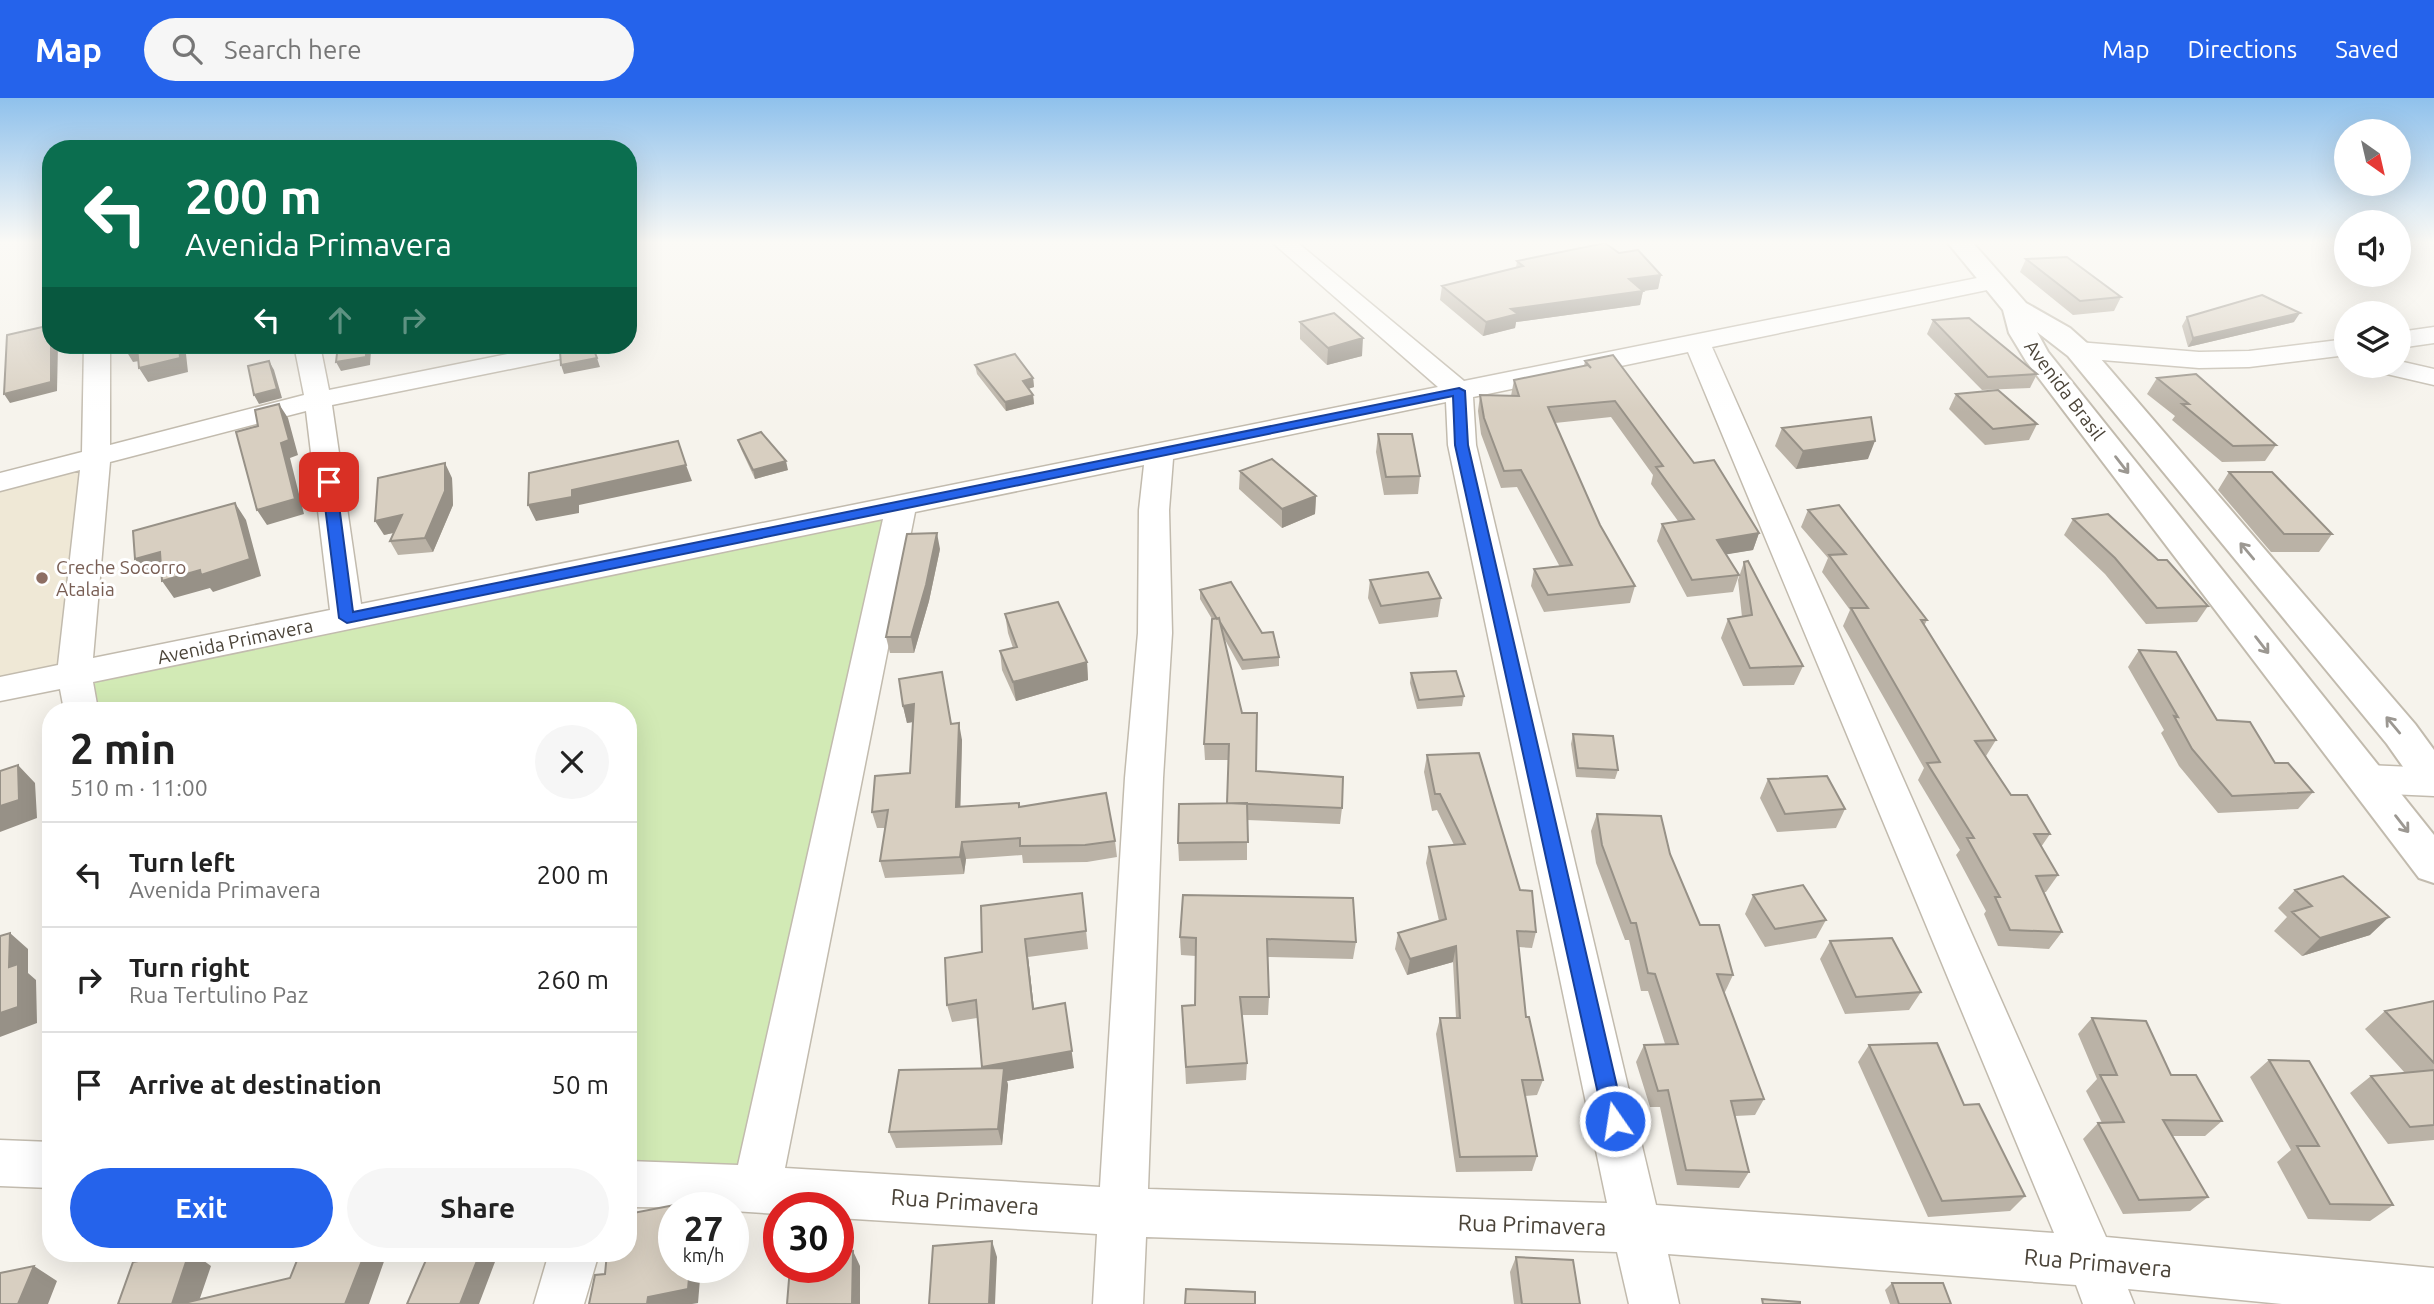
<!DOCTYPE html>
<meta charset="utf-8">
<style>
:root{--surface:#fff;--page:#f6f6f6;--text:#222;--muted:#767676;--line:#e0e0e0;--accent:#2563eb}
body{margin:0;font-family:Ubuntu,sans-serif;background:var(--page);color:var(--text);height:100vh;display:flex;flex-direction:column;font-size:26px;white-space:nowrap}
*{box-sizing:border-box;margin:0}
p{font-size:23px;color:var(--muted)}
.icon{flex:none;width:38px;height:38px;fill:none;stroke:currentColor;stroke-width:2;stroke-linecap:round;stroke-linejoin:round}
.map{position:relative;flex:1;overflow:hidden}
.side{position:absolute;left:42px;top:604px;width:595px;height:560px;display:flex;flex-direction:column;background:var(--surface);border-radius:28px;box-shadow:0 7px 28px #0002}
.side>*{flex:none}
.guide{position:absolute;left:42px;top:42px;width:595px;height:214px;border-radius:28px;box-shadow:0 7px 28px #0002;background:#0b6e4f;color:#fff;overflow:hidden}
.needle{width:46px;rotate:146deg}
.tools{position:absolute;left:2334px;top:21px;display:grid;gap:14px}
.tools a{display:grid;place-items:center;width:77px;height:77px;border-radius:50%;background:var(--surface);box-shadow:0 7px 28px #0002;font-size:35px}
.speed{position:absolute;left:658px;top:1094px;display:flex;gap:14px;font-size:35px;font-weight:700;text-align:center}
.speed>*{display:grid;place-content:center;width:91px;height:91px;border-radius:50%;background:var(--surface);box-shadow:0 7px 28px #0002;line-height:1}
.speed small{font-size:18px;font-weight:400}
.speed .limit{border:10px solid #d22;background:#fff;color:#111}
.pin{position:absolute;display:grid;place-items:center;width:60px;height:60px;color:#fff;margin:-30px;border-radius:14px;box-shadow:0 4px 10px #0006}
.me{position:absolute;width:77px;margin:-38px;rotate:347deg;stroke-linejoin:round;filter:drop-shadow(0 0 5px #0008)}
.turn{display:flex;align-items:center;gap:24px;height:147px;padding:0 28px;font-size:32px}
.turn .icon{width:91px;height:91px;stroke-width:2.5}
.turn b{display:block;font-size:49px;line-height:60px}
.lanes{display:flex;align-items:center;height:66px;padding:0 28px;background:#0003;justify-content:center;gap:35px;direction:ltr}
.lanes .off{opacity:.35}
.round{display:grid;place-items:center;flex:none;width:74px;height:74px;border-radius:37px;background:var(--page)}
.head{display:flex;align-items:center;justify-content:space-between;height:119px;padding:0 28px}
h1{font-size:42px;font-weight:600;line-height:52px}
.button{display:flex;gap:14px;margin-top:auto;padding:14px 28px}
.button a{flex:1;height:80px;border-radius:42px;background:var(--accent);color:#fff;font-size:28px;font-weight:600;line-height:80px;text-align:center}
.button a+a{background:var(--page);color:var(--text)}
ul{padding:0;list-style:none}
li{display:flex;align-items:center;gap:21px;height:105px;padding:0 28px;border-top:2px solid var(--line)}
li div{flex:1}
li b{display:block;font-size:26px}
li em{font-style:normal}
header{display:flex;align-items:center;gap:42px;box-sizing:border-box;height:98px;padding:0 35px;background:var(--accent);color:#fff}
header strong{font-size:33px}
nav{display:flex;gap:38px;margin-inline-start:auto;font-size:24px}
.search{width:490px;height:63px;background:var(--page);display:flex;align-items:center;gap:18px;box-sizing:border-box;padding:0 24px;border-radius:38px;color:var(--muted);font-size:26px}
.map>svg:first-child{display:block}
.education{fill:#efe8d6}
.green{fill:#d2eab5}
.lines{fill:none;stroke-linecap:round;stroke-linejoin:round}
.minor-casing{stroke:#c2bbae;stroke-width:3}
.tertiary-casing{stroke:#c2bbae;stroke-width:4}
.minor{fill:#fff;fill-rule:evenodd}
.tertiary{fill:#fff;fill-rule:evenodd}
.wall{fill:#bab2a6}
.shaded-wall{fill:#979187}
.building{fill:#d8cfc1;stroke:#979187;stroke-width:2}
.oneway{stroke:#9c9892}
.route{fill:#2563eb;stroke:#184099;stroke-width:2}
.education-dot{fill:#8d6e63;stroke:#fff;stroke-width:2.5}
.labels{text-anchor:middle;stroke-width:6;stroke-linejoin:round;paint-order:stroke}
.street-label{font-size:19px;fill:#4b4439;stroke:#fff}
.education-label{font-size:19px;fill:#785e54;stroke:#fff;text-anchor:start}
.near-street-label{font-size:23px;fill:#4b4439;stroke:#fff}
</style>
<header>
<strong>Map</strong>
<div class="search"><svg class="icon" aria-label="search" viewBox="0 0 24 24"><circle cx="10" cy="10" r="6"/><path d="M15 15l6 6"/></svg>Search here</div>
<nav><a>Map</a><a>Directions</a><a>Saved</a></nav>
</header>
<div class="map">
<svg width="2434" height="1206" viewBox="0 0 2434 1206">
<rect width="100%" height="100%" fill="#f6f3ec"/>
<path class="education" d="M96,360L74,576L0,591V384Z"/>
<path class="green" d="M901,407L757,1091L628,1087V612H84L74,576Z"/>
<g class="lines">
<defs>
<path id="minor" d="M1273,145H1298L1464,283L1992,177L2000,179L2004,184L2000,189L1992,191L1712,249L2106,1139L2434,1170V1206H2282L2128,1191L2134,1206H2083L2076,1187L1668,1156L1679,1206H1629L1617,1154L1146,1139L1143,1206H1093L1097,1136L838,1120V1110H779V1116L733,1113V1110L628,1109V1063L738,1067L883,421L93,584L98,612H64L60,591L0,603V579L58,567L80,372L0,393V375L82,354L84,247H110V347L304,297L294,247H320L329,292L552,247H602L598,252L589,255L332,307L361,506L1438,289ZM1688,254L2054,1135L1656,1107L1476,347L1473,299ZM1446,304L1448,347L1607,1105L1148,1091L1163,680L1172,535L1169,412L1173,361ZM306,313L330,512L93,560L110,364ZM1144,367L1139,412L1138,535L1125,680L1100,1089L785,1070L915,414Z
M2434,229V245L2399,250V234Z
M2347,241V257L2249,269L2199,270L2078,260L2069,257L2065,252L2069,247L2078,244L2199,254L2249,253Z
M2399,263L2434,271V287L2378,274L2374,268H2399Z
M2367,667L2434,670V698L2367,695L2354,691L2348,681L2354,671Z
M0,1042L51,1044V1090L0,1088Z
M549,1155H599L584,1206H534Z"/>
<path id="tertiary" d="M1948,145H1973L2026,205L2070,230L2088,246L2415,626L2434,652V697L2420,693L2387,646L2068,258L2037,234L2048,254L2434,737V785L2419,780L2026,263L2009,235L2003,212Z"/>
</defs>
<use href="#minor" class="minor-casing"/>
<use href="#tertiary" class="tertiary-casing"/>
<use href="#minor" class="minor"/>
<use href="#tertiary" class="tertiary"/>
</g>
<path class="wall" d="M1619,155L1661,177L1658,191L1643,193L1640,207L1516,224L1515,230L1483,238L1440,202L1442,188L1516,170L1517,163Z
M2026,161L2121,199L2114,213L2073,217L2020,174Z
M2187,219L2294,224L2188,249L2182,228Z
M1933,222L2037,276L2030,290L1982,292L1927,236Z
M1300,224L1362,258L1327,267L1300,241Z
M1585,263L1694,365L1759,435L1753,452L1726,456L1739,477L1733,494L1687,499L1657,443L1662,426L1678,423L1651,386L1653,377L1611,319L1555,325L1600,427L1635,488L1630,505L1544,514L1531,488L1534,471L1560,469L1517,389L1501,390L1481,336L1478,313L1480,297L1511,298L1514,282L1584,268Z
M975,267L1033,280L1034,289L1028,291L1033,297L1034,306L1006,313L977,276Z
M2157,280L2276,347L2265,363L2222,364L2172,322L2175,318L2147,296Z
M1956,296L2037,326L2029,342L1985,347L1949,311Z
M1782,330L1868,361L1796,371L1775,348Z
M1378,336L1420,378L1418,396L1384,397L1376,354Z
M738,342L788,372L755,381L741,351Z
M1240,373L1316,398L1315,416L1282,430L1239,391Z
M2229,374L2332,436L2319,454H2271L2218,392Z
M452,380L453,407L433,454L398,457L390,443L393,435L384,437Z
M1808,412L1927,522L1924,528L1996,642L1986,658L2011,697L2050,736L2041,749L2058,777L2046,794H2044L2062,834L2049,851L1998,848L1984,816L1986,813L1956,757L1960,752L1918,682L1924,670L1843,528L1850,512L1822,474L1828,460L1801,429Z
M2073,421L2208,508L2197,524L2146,526L2105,476L2064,437Z
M940,451L929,503L914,555H890L886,539Z
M1744,464L1803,568L1794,587L1743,588L1721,540L1728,521L1742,519L1738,482Z
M1370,482L1441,500L1438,519L1379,526L1368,500Z
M1200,492L1262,535L1279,559V568L1242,572L1224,540L1256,673L1342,710L1340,726L1247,722V762L1179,763L1178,745L1227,705L1229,662H1205L1204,646L1212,521L1200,501Z
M1005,516L1087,564L1088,582L1016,603L1002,572L1000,553L1013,550L1008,535Z
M2139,552L2217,622L2313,694L2298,711L2218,715L2179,668L2161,635L2164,632L2128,569Z
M1411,575L1464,598L1462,608L1417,611L1410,585Z
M903,608L951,626L962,642L960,709L1019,705L1020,709L1115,743L1117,759L1087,764L1023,765L1022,757L966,761L964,776L885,780L880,763L885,730H877L872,714L910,675L913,624L907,625Z
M1573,636L1618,672L1615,681L1576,679L1571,646Z
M1427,657L1520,792L1536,834L1532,850L1519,849L1526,919L1543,982L1537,997L1525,998L1537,1058L1532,1073L1456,1074L1436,936L1440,920H1456L1453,864L1407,877L1395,851L1398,835L1439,823L1426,765L1429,749L1454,747L1437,712L1432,713L1424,674Z
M1768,681L1845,711L1836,730L1777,734L1760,700Z
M1597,716L1670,756L1700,827L1733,877L1725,894H1723L1764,1001L1755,1017L1735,1018L1749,1074L1739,1090L1677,1087L1660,1009H1650L1636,964L1644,947L1665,946L1648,893H1641L1629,842H1625L1596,765L1591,733Z
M2295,792L2370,837L2302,858L2274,833L2287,819L2278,810Z
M1082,795L1088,851L1028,859L1034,911L1074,970L1007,983L1008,987L1002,1047L896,1050L889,1034L982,970L977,920L952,924L947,907L982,854Z
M1753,797L1826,822L1816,840L1765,849L1745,816Z
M1180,839L1356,844L1353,861L1268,859L1269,899L1268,917H1242L1247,965L1246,982L1186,986L1182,908L1195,907L1196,858L1181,857Z
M1830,843L1921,894L1909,912L1845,916L1820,861Z
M2434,903V1042L2388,1046L2350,995L2371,978L2405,975L2365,931L2385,913Z
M2092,920L2171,977L2222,1023L2205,1038H2172L2208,1099L2190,1113L2123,1116L2083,1041L2098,1025H2102L2086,993L2097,981L2078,936Z
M1869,947L1964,1007L2025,1098L2010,1113L1928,1119L1858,964Z
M2269,962L2393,1107L2370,1123L2308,1121L2277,1064L2291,1052L2250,979Z
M1516,1159L1580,1206H1514L1510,1174Z
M1892,1185L1951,1206H1890L1885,1192Z"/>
<path class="shaded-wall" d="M1661,177L1658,191L1626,195L1629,181Z
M1643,193L1640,207L1516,224L1515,230L1483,238L1486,224L1511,211Z
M2300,215L2294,224L2188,249L2193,240Z
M1363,240L1362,258L1327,267L1328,250Z
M51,247H58L57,293L10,305L4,296Z
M179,247H185L188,274L148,284L139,270Z
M366,247H389V250L371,253L370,267L341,273L336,264Z
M137,249L145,262L133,264L125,251Z
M597,260L600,269L564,276L561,267Z
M269,263L274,272L282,300L259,306L254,297Z
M1033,280L1034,289L1024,292L1023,283Z
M1033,297L1034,306L1006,313L1005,304Z
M279,306L288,320L298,357L290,360L304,416L267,427L257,412L281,345Z
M1875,343L1868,361L1796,371L1803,353Z
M786,363L788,372L755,381L753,372Z
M445,365L452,380L453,407L433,454L425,440Z
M686,367L692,383L579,407V415L536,423L528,407L572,392Z
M1316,398L1315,416L1282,430V411Z
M235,405L246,422L261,478L213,494L210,490L174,500L162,483Z
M402,417L410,431L384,437L375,423Z
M937,435L940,451L929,503L914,555L911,539Z
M1759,435L1753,452L1711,459L1717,442Z
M160,454L172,471L147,478L135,461Z
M1087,564L1088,582L1016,603L1013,584Z
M914,606L918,623L907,625L903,608Z
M959,625L962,642L960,726L956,709Z
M18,667L35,685L37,720L0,734V708Z
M962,744L966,761L964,776L960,759Z
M2389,819L2370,837L2302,858L2320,840Z
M10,835L28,851V875L36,882L37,925L0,939V915L9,869Z
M1025,841L1028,859L1036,928L1033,911Z
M1456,848L1453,864L1407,877L1410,861Z
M1065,905L1074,970L1007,983L1008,987L1002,1047L982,969Z
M992,1143L997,1159L995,1206H989Z
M853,1153L860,1168V1206H852Z
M189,1155H193L211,1168L198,1206H172Z
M365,1155H387L369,1206H345Z
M480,1155H497L498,1156L479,1206H460Z
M34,1168L57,1183L48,1206H18Z
M690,1169H701L698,1205L692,1206H647L648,1199Z"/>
<path class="building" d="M1605,145L1619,155L1638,152L1661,177L1629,181L1643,193L1511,211L1518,216L1486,224L1442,188L1523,168L1517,163Z
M2067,159L2121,199L2080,203L2026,161Z
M2262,197L2300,215L2193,240L2187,219Z
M1334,215L1363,240L1328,250L1300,224Z
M1969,220L2037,276L1988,279L1933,222Z
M51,227V284L4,296L7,237Z
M124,247H179L180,260L139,270L137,249L125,251Z
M338,247H366V259L336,264Z
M592,247L597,260L561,267L560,254Z
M1015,256L1033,280L1023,283L1033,297L1005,304L975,267Z
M1613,257L1694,365L1714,362L1759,435L1717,442L1739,477L1692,482L1662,426L1694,421L1656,369L1663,368L1615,303L1548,309L1600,427L1635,488L1548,497L1534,471L1572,467L1521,372L1504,373L1484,320L1480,297L1519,298L1514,282L1588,267L1591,270L1585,263Z
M269,263L277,291L254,297L248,268Z
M2196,276L2276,347L2233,348L2182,306H2189L2157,280Z
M1998,292L2037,326L1993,331L1956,296Z
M279,306L289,342L281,345L295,401L257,412L236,334L258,328L255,312Z
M1871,319L1875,343L1803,353L1782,330Z
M761,334L786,363L753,372L738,342Z
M1378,336H1412L1420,378L1386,379Z
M678,343L686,367L572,392V399L528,407L529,375Z
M1272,361L1316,398L1282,411L1240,373Z
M445,365V393L425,440L390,443L402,417L375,423L378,380Z
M2229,374H2272L2332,436H2284Z
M235,405L250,461L201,477L200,472L162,483L160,454L135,461L133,433Z
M1839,407L1927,522H1921L1996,642L1975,643L2011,697H2027L2050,736H2034L2058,777L2036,778L2062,834L2010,832L1995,799H2000L1967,740H1974L1927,665L1940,664L1851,510H1868L1829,457L1846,456L1808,412Z
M2108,416L2158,462H2167L2208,508L2157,510L2115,460L2073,421Z
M937,435L926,487L911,539H886L907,436Z
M1748,463L1803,568L1750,570L1728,521L1752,517L1744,464Z
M1428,474L1441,500L1381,508L1370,482Z
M1231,484L1262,535L1273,534L1279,559L1243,562L1220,524L1219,520L1217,521L1200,492Z
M1058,504L1087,564L1013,584L1000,553L1017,549L1005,516Z
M1219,520L1242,615H1257L1256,673L1343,679L1342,710L1227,705L1229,646H1204L1212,521Z
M2139,552L2176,554L2217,622L2250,624L2275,665H2288L2313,694L2232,698L2192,651L2174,618L2178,619Z
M1456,573L1464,598L1419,602L1411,575Z
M942,574L951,626L959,625L956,709L1019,705V709L1106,695L1115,743L1085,747L1020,748V740L962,744L960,759L880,763L888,712L872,714L875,678L910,675L914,606L903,608L899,581Z
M1573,636L1613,638L1618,672L1578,670Z
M1479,655L1520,792L1532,793L1536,834L1517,833L1526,919H1529L1543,982H1522L1537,1058L1460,1059L1440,920H1460L1456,848L1410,861L1398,835L1446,821L1429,749L1465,746L1440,696H1435L1427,657Z
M18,667L19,702L0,708V673Z
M1827,678L1845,711L1785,716L1768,681Z
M1247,705L1248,744L1178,745L1179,706Z
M1597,716L1661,718L1670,756L1700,827H1719L1733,877L1717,876L1764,1001L1731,1003L1749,1074L1686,1072L1668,992L1658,993L1644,947L1678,946L1655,876L1648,875L1636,825H1631L1602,747Z
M2343,778L2389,819L2320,840L2292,814L2312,808L2295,792Z
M1803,787L1826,822L1775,831L1753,797Z
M1082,795L1086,833L1025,841L1033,911L1065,905L1072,953L982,969L976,902L947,907L945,860L982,854L981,808Z
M1183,797L1353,800L1356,844L1267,841L1269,899H1240L1247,965L1186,969L1182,908L1195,907L1196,840L1180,839Z
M10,835L9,869L18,866V909L0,915V838Z
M1892,840L1921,894L1856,899L1830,843Z
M2434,903V965L2385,913Z
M2092,920L2146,923L2171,977H2196L2222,1023L2163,1022L2208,1099L2139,1102L2098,1025L2124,1024L2100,977H2117Z
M1937,945L1964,1007L1979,1006L2025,1098L1942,1103L1869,947Z
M2269,962L2309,963L2393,1107L2330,1106L2297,1048H2319Z
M1004,970L998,1031L889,1034L899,972Z
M2434,972V1027L2410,1029L2371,978Z
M695,1103V1110H674V1169H690L688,1191L648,1199L647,1206H589L595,1177L605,1176L607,1155H628V1116Z
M992,1143L989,1206H929L933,1148Z
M853,1153L852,1206H787L790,1169H838V1156Z
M180,1155H189L172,1206H118L133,1164Z
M300,1155H365L345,1206H180L290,1180Z
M429,1155H480L460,1206H407Z
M1516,1159L1573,1162L1580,1206H1522Z
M34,1168L18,1206H0V1175Z
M1892,1185H1943L1951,1206H1899Z
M1186,1191L1255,1194V1206H1185Z
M1762,1201L1800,1204V1206H1763Z"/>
<defs><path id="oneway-shaft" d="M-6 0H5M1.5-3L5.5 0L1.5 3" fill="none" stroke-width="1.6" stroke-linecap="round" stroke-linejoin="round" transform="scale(1.75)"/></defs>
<g class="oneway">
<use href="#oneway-shaft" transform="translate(2122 367) rotate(52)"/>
<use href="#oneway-shaft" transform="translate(2247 453) rotate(-130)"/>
<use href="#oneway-shaft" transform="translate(2262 547) rotate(52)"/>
<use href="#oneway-shaft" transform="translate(2393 627) rotate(-130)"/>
<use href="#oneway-shaft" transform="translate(2402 726) rotate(52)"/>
</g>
<linearGradient id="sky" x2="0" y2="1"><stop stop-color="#8fc1ec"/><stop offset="0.46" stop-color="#fbfaf6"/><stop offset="1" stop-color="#fbfaf6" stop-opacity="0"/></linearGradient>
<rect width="2434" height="314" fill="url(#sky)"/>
<path class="route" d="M1459,290L1465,293L1468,347L1625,1023L1622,1030L1615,1033L1607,1030L1604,1023L1455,347L1453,298L347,525L339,520L322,384L329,380L336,384L353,514Z"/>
<circle class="education-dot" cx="42" cy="480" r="7"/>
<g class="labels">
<g class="street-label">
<text transform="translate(2065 292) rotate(53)" y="7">Avenida Brasil</text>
<text transform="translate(235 543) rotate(-12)" y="7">Avenida Primavera</text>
</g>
<g class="education-label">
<text x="56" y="476">Creche Socorro<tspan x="56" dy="22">Atalaia</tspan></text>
</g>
<g class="near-street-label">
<text transform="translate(965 1104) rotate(4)" y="8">Rua Primavera</text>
<text transform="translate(1532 1127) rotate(2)" y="8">Rua Primavera</text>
<text transform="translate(2098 1165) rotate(5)" y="8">Rua Primavera</text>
</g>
</g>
</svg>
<div class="tools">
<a><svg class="needle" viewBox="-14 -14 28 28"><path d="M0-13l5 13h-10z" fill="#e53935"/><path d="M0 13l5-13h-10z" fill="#767676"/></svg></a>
<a><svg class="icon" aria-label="sound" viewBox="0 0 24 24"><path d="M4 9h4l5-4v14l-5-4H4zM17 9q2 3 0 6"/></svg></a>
<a><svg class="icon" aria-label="layers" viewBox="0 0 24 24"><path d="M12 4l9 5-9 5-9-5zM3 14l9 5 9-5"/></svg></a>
</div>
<div class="speed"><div>27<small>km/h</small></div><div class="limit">30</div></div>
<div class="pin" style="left:329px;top:384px;background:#d93025"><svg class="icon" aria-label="arrive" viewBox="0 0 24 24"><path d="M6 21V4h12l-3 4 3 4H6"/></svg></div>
<svg class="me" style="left:1615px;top:1023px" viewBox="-20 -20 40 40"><circle r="17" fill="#2563eb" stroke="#fff" stroke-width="3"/><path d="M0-11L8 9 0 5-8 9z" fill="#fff"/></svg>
<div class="guide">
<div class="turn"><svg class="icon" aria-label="left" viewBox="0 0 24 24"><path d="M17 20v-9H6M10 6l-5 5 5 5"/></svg><div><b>200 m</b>Avenida Primavera</div></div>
<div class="lanes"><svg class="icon" aria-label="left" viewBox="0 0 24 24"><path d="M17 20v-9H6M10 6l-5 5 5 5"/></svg><svg class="icon off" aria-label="ahead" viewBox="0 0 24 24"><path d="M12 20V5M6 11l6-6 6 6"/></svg><svg class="icon off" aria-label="right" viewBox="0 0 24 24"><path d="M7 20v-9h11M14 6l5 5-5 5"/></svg></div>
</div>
<section class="side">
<div class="head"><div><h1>2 min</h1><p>510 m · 11:00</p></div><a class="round"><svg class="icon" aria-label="close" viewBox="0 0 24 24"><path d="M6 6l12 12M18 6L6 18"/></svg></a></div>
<ul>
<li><svg class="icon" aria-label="left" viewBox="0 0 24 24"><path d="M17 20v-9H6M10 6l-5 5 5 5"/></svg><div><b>Turn left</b><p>Avenida Primavera</p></div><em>200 m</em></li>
<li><svg class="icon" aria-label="right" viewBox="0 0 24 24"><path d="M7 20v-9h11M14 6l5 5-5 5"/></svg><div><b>Turn right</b><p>Rua Tertulino Paz</p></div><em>260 m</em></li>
<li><svg class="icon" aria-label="arrive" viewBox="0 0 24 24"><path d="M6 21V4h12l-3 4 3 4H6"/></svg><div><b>Arrive at destination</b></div><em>50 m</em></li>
</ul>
<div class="button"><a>Exit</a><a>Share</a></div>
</section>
</div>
